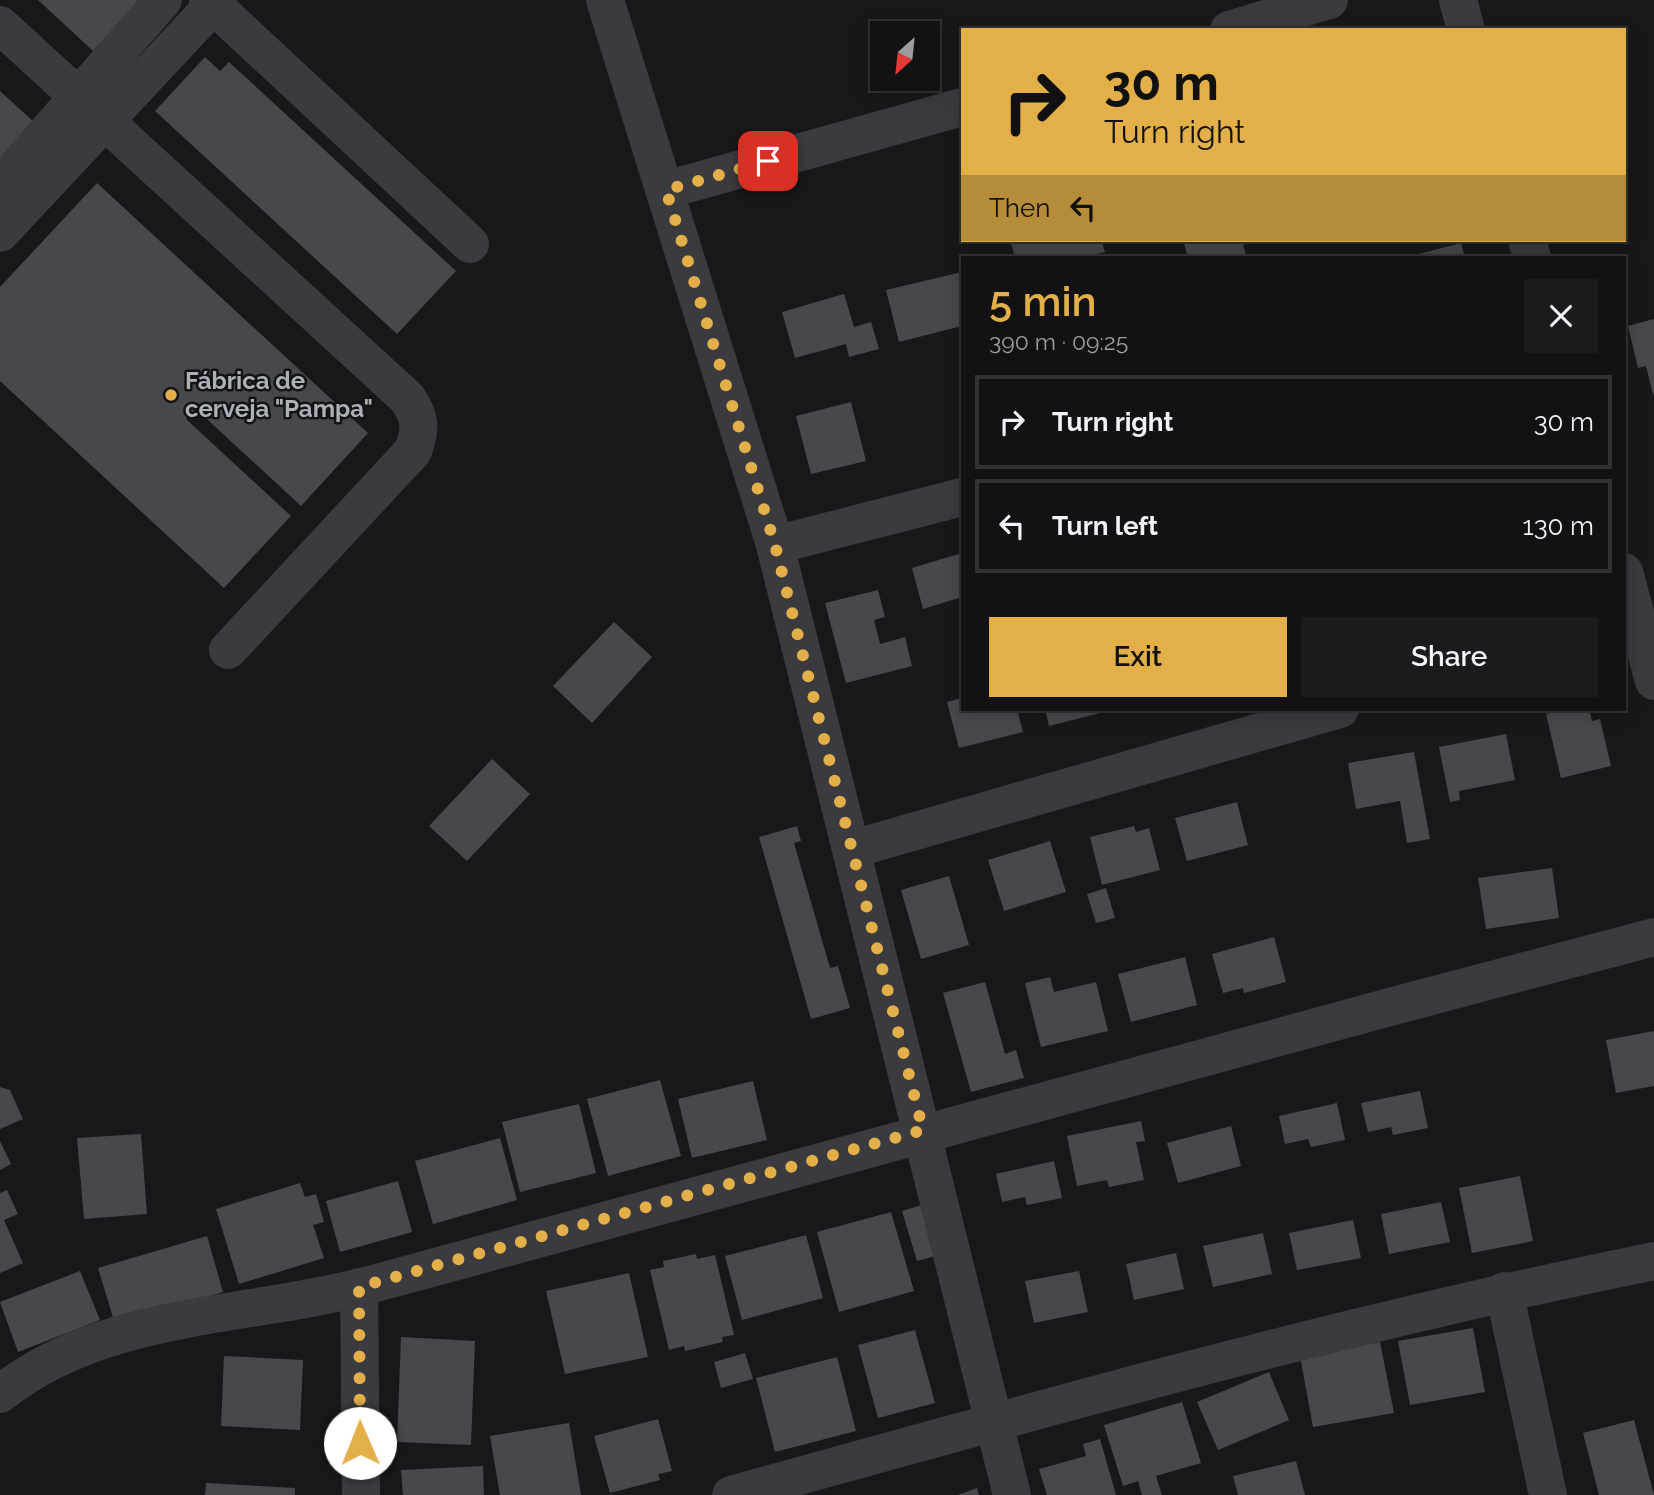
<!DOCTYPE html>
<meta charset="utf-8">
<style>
:root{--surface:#121214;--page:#1b1b1d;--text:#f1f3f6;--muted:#9c9ea0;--line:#313234;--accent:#e2af49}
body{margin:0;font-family:Raleway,sans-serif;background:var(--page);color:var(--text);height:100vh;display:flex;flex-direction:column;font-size:26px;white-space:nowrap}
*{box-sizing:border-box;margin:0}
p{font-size:23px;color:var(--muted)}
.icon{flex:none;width:38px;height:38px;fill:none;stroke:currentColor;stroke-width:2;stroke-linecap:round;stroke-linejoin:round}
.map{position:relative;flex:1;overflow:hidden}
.side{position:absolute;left:961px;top:256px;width:665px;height:455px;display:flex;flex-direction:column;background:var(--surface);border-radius:0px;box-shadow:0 4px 18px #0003,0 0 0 2px var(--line)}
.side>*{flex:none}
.guide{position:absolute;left:961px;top:28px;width:665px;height:214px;border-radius:0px;box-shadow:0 4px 18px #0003,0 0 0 2px var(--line);background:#e2af49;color:#111;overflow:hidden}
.needle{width:46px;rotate:207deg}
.buttons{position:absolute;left:870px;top:21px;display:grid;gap:14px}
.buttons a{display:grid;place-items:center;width:70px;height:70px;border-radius:0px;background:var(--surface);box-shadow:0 4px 18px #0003,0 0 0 2px var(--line);font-size:35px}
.pin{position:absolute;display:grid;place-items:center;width:60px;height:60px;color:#fff;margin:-30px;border-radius:14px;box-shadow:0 4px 10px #0006}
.me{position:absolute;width:77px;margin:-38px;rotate:359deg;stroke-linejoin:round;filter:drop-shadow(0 0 5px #0008)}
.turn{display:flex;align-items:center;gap:24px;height:147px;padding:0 28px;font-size:32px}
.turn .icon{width:91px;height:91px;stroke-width:2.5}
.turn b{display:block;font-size:49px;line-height:60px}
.then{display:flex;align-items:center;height:66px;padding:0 28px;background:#0003;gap:14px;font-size:26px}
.round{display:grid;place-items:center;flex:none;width:74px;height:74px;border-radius:0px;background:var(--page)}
.overview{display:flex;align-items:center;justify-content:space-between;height:119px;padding:0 28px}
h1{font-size:42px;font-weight:600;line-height:52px;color:var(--accent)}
.action{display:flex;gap:14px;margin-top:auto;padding:14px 28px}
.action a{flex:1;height:80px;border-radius:0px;background:var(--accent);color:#111;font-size:28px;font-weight:600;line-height:80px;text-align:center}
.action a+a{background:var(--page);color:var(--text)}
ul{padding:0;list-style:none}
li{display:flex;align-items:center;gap:21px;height:94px;margin:0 14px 10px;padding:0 14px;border:4px solid var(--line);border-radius:0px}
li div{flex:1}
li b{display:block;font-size:26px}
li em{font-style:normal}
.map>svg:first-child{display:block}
.building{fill:#47484d}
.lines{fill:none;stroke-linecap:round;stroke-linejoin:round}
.minor{stroke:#3a3a3f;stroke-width:38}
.route{stroke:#e2af49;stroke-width:12;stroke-dasharray:0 21.6}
.poi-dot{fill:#e2af49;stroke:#131315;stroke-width:2.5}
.labels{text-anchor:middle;stroke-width:5;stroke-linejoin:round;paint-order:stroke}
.poi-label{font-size:24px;font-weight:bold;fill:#acb0b9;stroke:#131315;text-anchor:start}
</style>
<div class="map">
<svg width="1654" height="1495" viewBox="0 0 1654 1495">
<rect width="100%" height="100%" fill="#18181a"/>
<path class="building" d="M38,0H140L93,51Z
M205,57L220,71L229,62L456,271L397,334L155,111Z
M0,91L35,123L0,160Z
M97,183L368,433L301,506L196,409L186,419L291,516L224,588L0,381V287Z
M1010,240H1101L1105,252L1084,257H1015Z
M1183,240H1258L1243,245L1247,257H1188Z
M1461,243L1465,257H1411V256Z
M962,272V326L899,342L886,290Z
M844,294L854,327L871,322L879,349L849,357L846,344L795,358L782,312Z
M1654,319V394H1653L1646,366L1638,368L1628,326Z
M851,402L866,461L811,474L796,416Z
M962,553V597L923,609L912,568Z
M878,590L885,617L874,620L880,644L905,637L912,666L846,683L825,603Z
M614,622L652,657L592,723L553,686Z
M962,698V709H1017L1023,732L959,748L947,702Z
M1045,709H1112V710L1049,726Z
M1568,709H1589L1592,721L1600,719L1611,766L1561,778L1546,714Z
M1506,734L1515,780L1459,791L1460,800L1450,802L1439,747Z
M1414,752L1430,839L1407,843L1400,801L1356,809L1348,763Z
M492,759L530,794L467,861L429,826Z
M1237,802L1248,845L1187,861L1175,818Z
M797,826L801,841L794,843L830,968L838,966L850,1008L811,1019L759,837Z
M1134,826L1136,832L1149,828L1160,870L1102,885L1090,837Z
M1050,841L1066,892L1004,911L988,860Z
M1552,868L1559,918L1486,929L1478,878Z
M949,876L969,945L921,959L901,890Z
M1106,888L1115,918L1096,923L1087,894Z
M1274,937L1286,982L1244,993L1243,988L1223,993L1212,954Z
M1185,957L1197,1005L1131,1022L1118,974Z
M1050,977L1054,992L1096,982L1108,1031L1041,1047L1025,983Z
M985,982L1005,1054L1016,1050L1024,1078L971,1092L943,993Z
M1654,1031V1086L1616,1093L1606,1040Z
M660,1080L681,1156L608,1176L587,1099Z
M753,1081L767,1140L692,1158L678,1099Z
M0,1087L10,1090L23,1119L0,1129Z
M1420,1091L1428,1128L1393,1135L1391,1127L1368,1132L1361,1103Z
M1337,1103L1345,1140L1311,1147L1308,1139L1285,1144L1279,1116Z
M579,1104L596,1173L520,1192L502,1122Z
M1141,1121L1145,1141L1136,1142L1144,1180L1109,1187L1107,1180L1077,1186L1067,1136Z
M1231,1126L1241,1166L1178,1183L1167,1143Z
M141,1134L147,1214L84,1219L77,1138Z
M500,1138L517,1200L433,1224L415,1161Z
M0,1141L11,1164L0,1170Z
M1054,1161L1062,1198L1027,1205L1025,1197L1002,1202L996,1174Z
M1520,1176L1533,1241L1472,1253L1459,1188Z
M398,1181L412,1232L340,1252L326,1201Z
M300,1183L305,1197L316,1194L324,1222L313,1225L324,1258L239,1284L216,1209Z
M7,1190L18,1214L4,1220L23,1263L0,1273V1193Z
M1441,1202L1450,1242L1389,1254L1381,1214Z
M925,1204L939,1255L917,1261L902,1211Z
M891,1212L914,1291L839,1312L817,1232Z
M1353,1220L1361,1258L1297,1270L1289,1233Z
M1263,1233L1272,1274L1213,1287L1203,1246Z
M806,1235L823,1298L742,1320L725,1256Z
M207,1236L223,1292L115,1324L98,1268Z
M1176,1253L1184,1289L1134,1300L1126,1264Z
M696,1254L697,1259L715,1255L734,1335L722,1337L723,1342L685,1351L684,1346L669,1350L650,1270L664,1267L663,1261Z
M80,1271L100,1320L18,1352L0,1302Z
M1079,1271L1088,1312L1034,1323L1025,1281Z
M629,1273L648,1357L565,1374L546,1291Z
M1473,1328L1485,1392L1410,1405L1398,1341Z
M915,1330L935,1403L878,1418L858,1345Z
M401,1337L475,1341L471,1445L397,1442Z
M1380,1342L1394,1413L1313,1427L1300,1356Z
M745,1353L753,1379L721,1388L714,1362Z
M224,1356L303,1360L300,1430L221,1426Z
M837,1357L856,1431L775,1452L756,1378Z
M1269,1372L1289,1420L1218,1450L1197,1402Z
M1182,1402L1201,1463L1156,1476L1162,1495H1142L1138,1481L1123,1486L1104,1425Z
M658,1419L672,1471L658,1474L660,1480L610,1493L594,1436Z
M1634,1420L1654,1495H1599L1583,1433Z
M569,1423L581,1495H500L490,1436Z
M1100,1439L1116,1495H1047L1039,1469L1086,1456L1083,1444Z
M1296,1461L1305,1495H1238L1233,1476Z
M483,1466L484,1495H403L401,1470Z
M206,1483L295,1488V1495H205Z
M977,1488L979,1495H958Z"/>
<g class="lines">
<path class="minor" d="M208,0L470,244
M605,0L775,545L1012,1495
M1458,0L1466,30
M0,25L407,398C421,418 421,428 413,451L228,650
M1229,30L1329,0
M0,186L163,0
M666,190L962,107
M0,233L218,0
M1527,240L1532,257
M775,545L962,497
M1624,572L1654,681
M853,849L1340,709
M359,1287L361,1495
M1504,1291L1548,1495
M0,1394C103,1311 247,1318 369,1285C797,1166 1225,1050 1654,937
M731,1495C1037,1410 1342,1324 1654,1261"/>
</g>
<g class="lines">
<path class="route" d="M360,1443L359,1287L923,1130L775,545L666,190L768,161"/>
</g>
<circle class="poi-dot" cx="171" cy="395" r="7"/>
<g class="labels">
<g class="poi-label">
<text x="185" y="389">Fábrica de<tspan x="185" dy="28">cerveja "Pampa"</tspan></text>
</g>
</g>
</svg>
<div class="buttons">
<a><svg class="needle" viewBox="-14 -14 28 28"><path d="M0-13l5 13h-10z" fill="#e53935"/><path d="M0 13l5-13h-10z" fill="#9c9ea0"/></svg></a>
</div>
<div class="pin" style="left:768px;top:161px;background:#d93025"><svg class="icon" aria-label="arrive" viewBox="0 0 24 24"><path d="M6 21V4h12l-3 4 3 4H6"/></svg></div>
<svg class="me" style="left:360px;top:1443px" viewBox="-20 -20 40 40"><circle r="19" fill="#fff"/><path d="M0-13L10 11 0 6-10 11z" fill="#e2af49"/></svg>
<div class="guide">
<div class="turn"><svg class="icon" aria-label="right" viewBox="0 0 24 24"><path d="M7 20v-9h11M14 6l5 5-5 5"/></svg><div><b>30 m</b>Turn right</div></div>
<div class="then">Then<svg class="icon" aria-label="left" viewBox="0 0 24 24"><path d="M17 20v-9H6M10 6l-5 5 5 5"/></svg></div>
</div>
<section class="side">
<div class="overview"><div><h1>5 min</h1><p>390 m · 09:25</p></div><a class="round"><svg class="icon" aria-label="close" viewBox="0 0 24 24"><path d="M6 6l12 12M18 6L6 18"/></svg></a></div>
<ul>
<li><svg class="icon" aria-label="right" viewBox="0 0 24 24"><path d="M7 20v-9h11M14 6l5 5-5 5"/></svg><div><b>Turn right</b></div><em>30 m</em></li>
<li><svg class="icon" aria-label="left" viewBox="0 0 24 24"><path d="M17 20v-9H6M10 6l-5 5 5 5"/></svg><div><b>Turn left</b></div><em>130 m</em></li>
</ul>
<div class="action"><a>Exit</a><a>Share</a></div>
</section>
</div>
